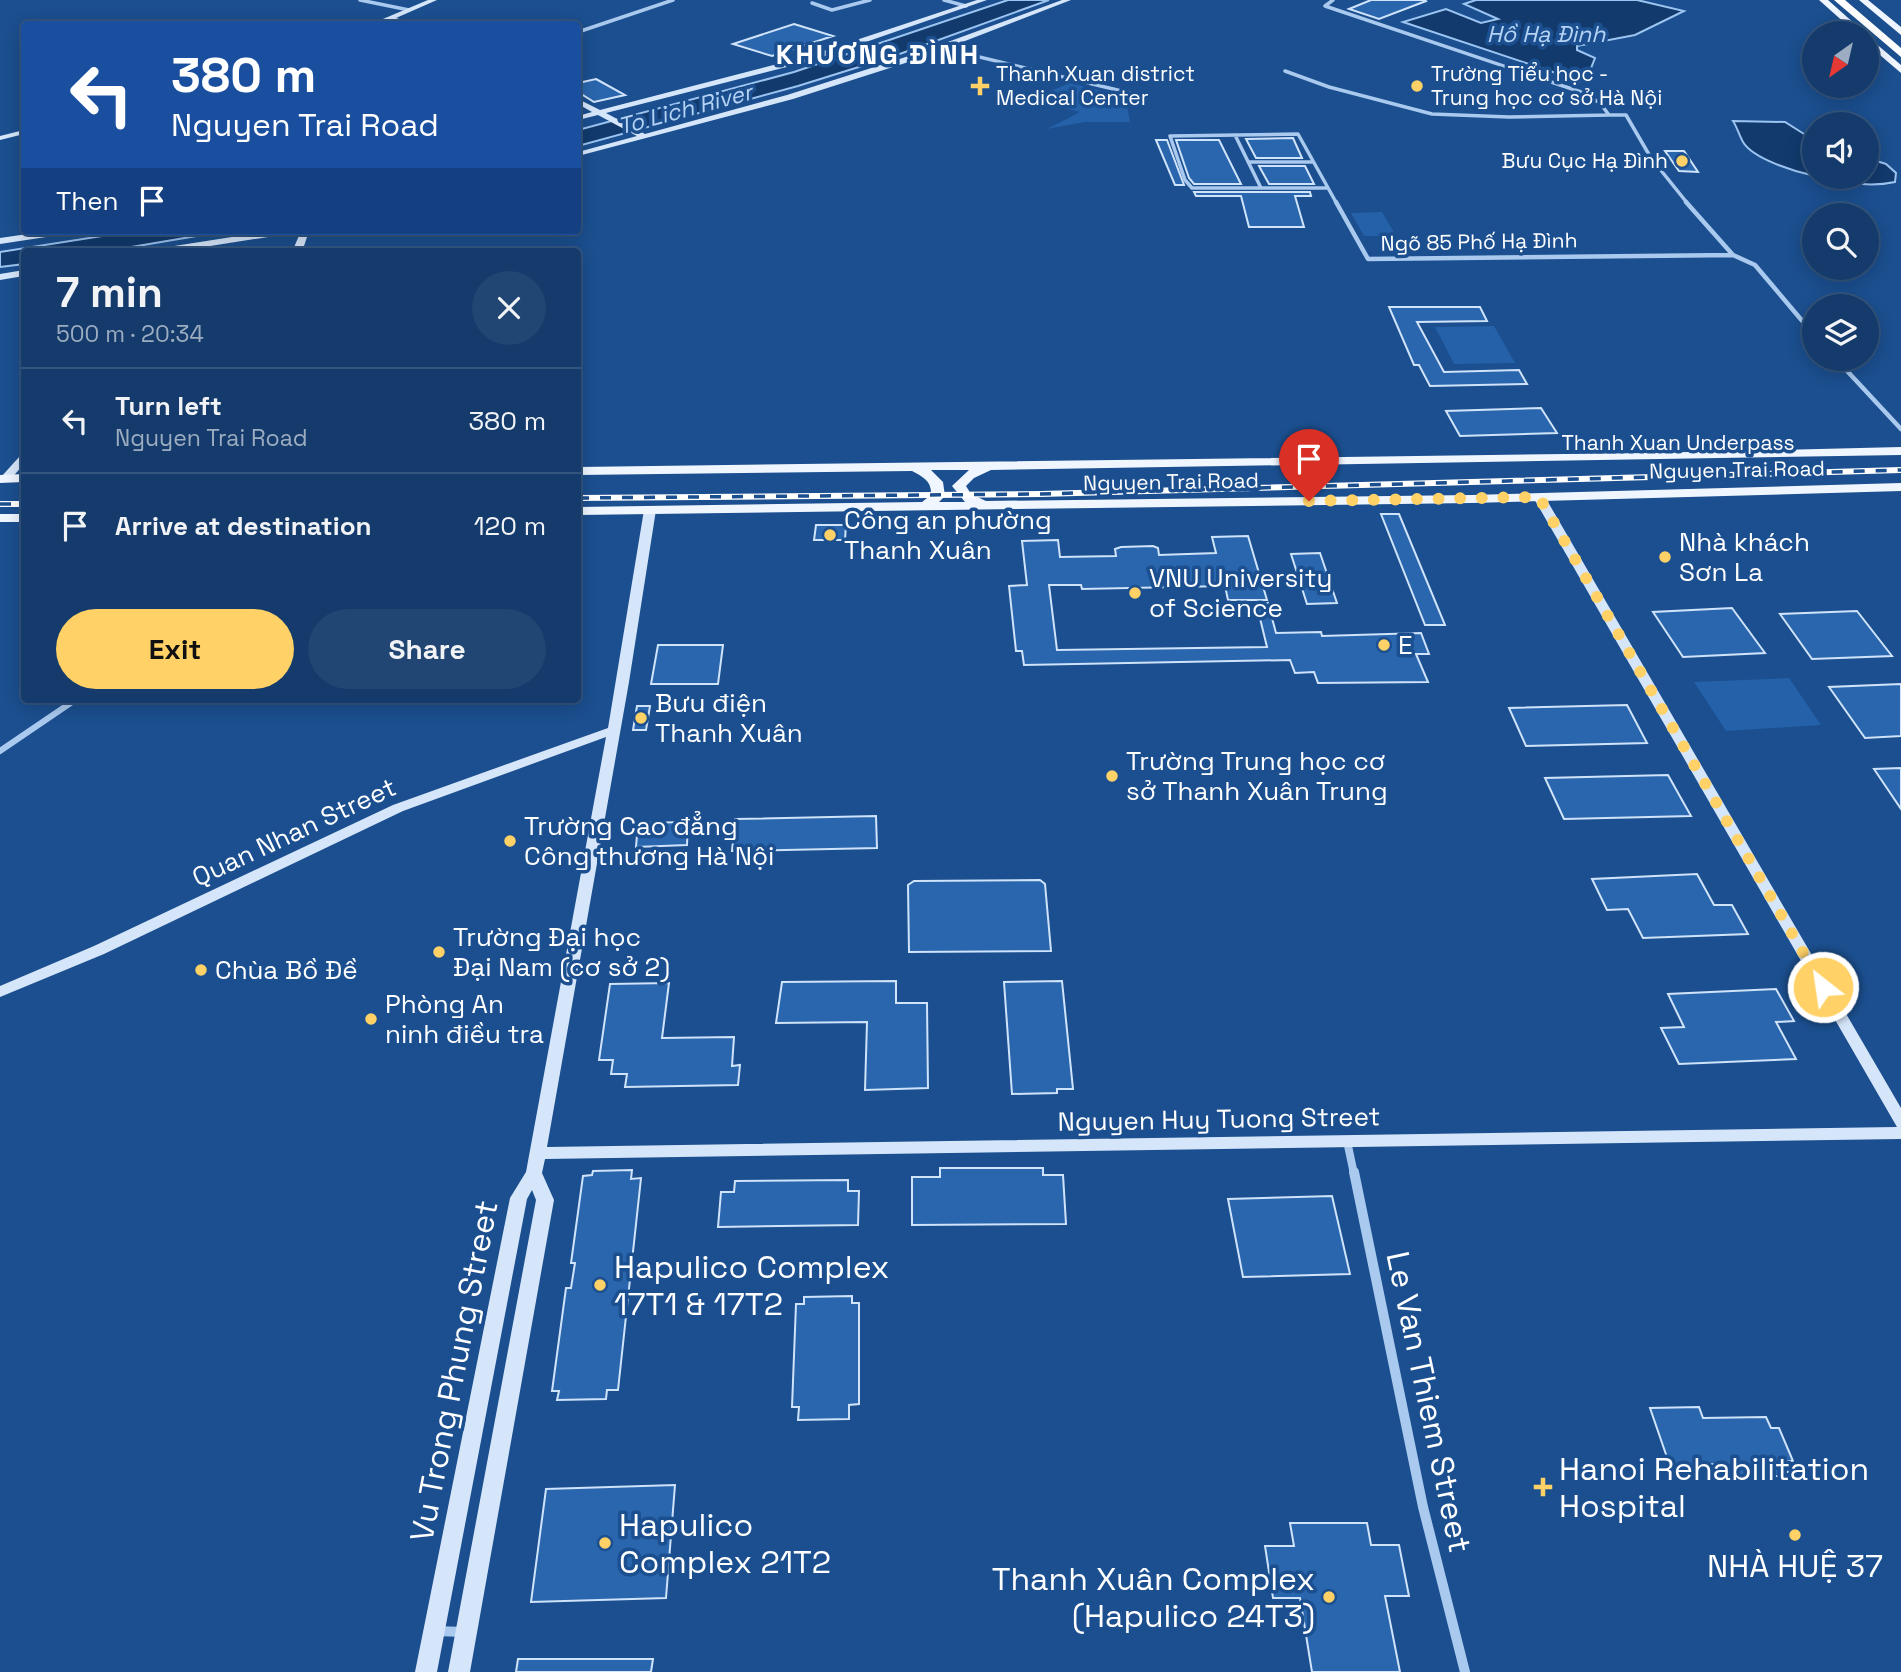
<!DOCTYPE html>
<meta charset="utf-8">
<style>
:root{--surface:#143b6b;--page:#214673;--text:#f1f3f6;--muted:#9dadc1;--line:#33557e;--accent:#ffd166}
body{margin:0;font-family:"Space Grotesk",sans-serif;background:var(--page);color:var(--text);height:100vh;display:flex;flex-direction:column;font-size:26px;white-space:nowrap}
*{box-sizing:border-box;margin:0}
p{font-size:23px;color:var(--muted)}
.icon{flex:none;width:38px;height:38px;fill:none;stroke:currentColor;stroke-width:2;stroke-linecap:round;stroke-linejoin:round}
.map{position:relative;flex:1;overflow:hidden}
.panel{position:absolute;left:21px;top:248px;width:560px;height:455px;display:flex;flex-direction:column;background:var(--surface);border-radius:7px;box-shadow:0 4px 18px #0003,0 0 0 2px var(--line)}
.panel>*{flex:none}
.banner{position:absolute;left:21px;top:21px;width:560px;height:214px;border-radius:7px;box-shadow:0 4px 18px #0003,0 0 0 2px var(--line);background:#1a4fa0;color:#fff;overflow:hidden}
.needle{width:46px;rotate:214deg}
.buttons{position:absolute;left:1802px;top:21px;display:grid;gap:14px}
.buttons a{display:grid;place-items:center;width:77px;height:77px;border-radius:50%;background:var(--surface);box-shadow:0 4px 18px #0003,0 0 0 2px var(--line);font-size:35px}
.pin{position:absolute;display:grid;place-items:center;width:60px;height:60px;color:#fff;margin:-72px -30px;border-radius:50% 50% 50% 0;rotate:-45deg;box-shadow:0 0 7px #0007}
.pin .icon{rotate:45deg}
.me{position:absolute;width:77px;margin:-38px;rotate:330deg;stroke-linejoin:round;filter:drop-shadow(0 0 5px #0008)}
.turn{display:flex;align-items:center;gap:24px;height:147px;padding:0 35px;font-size:32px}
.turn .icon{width:91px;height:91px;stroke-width:2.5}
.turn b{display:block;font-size:49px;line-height:60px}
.then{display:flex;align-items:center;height:66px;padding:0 35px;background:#0003;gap:14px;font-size:26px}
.round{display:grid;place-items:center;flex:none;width:74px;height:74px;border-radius:37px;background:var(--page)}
.summary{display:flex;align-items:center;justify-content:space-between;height:119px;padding:0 35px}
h1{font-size:42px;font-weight:800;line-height:52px}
.primary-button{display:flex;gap:14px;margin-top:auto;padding:14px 35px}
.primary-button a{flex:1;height:80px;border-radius:42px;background:var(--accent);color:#111;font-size:28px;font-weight:800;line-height:80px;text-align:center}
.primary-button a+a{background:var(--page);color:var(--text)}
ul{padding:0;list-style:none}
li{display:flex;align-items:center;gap:21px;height:105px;padding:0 35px;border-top:2px solid var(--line)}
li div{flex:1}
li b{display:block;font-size:26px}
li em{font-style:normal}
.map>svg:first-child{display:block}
.green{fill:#2461a8}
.water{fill:#123a6d;stroke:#9cc4f0;stroke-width:2}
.building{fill:#2a66ad;stroke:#cfe3fa;stroke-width:2}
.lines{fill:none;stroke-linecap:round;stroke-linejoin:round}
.street-far4{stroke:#a9c9ee;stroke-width:3.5}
.street-far3{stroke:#a9c9ee;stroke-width:4.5}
.street-far2{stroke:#a9c9ee;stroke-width:6}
.street-far1{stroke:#a9c9ee;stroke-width:8}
.street{stroke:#a9c9ee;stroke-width:10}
.secondary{fill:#d6e6fa;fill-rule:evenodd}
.primary{fill:#f0f6ff;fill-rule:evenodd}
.highway{fill:#fff;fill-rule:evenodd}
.rail-casing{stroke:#fff;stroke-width:6}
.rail{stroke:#1b4f8f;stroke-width:3.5;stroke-dasharray:11;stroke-linecap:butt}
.route{stroke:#ffd166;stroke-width:12;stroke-dasharray:0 21.6}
.poi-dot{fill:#ffd166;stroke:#1b4f8f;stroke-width:2.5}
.labels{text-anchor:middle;stroke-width:7;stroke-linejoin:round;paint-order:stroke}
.far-poi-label{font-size:21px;fill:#fff;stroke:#1b4f8f;text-anchor:start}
.far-street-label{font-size:21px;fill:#fff;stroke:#1b4f8f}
.far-water-label{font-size:23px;font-style:italic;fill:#b5d3f5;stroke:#1b4f8f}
.poi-label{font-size:26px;fill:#fff;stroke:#1b4f8f;text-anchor:start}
.street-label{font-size:26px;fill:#fff;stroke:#1b4f8f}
.far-district-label{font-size:28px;font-weight:bold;letter-spacing:2px;fill:#fff;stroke:#1b4f8f}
.near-poi-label{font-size:32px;fill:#fff;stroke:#1b4f8f;text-anchor:start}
.near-street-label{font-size:32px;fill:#fff;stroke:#1b4f8f}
</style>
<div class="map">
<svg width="1901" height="1672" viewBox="0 0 1901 1672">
<rect width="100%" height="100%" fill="#1b4f8f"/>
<path class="green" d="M1069,83L1111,93L1116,100L1126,101L1130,122H1085L1047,129L1080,112L1031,100Z
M1382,212L1396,236H1364L1351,213Z
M1494,326L1515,363L1454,364L1435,327Z
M1789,678L1821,725L1726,731L1694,682Z"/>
<path class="water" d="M1008,0H1049L894,56L798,86L578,146V130L794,72Z
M1476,0H1637L1684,11L1635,35L1577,46V50L1595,58L1591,68L1580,75V81L1403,22L1446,9L1481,23L1498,19L1464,4Z
M1733,121L1785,122L1812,139L1815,141V176C1796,172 1753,159 1743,142C1739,135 1737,127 1733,121Z
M1867,158L1886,164L1896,173L1895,182C1867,188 1846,182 1819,177H1867Z
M134,231H226L102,252H24V264L0,267V252Z"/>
<path class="building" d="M1371,0H1425L1426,1L1379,19L1349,9Z
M794,24L833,36L772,56L733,44Z
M596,79L625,95L594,102L578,92V83Z
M1293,138L1302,158H1256L1246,139Z
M1156,140H1167L1184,185H1175Z
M1176,140H1219L1241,184H1194L1189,178Z
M1665,151H1684L1698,172L1679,171Z
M1259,166H1305L1314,184H1269Z
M1194,192H1310L1311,196H1295L1304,227H1249L1241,196H1196Z
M1389,307H1480L1487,321L1417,322L1444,372L1519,370L1527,384L1430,386L1419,365H1414Z
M1541,408L1557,433L1460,436L1446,411Z
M1381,514H1399L1445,625H1425Z
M816,525H846L845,540H814Z
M1248,536L1267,600H1228L1225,586L1082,589L1081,585H1049L1057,650L1267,647L1257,606L1268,603L1276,633L1321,632L1322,636L1421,633L1429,654H1416L1428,682L1318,683L1314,672L1295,673L1290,660L1024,665L1022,651H1016L1009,586L1027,585L1022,541L1058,540L1060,557L1116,556L1115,549L1121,547L1153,546L1158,548L1159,555L1216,553L1212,537Z
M1320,553L1337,603L1307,604L1291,554Z
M1732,608L1765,653L1683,657L1653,612Z
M1857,611L1892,656L1812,659L1780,614Z
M658,645H723L718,684H651Z
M1901,684V736L1865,738L1829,687Z
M1627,705L1647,743L1526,746L1509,708Z
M637,706H650L646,730H633Z
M1901,768V809L1874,769Z
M1668,775L1691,816L1564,819L1545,778Z
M876,816L877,848L732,851L735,819Z
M688,822L687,845L636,847L638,823Z
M1697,874L1714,905H1732L1748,934L1643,938L1628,909L1607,910L1592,879Z
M1040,880L1045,884L1051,951L909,952L908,885L914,881Z
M896,981V1003H927L928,1088L865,1090L867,1022L776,1023L782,982Z
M1062,981L1073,1089H1057V1093L1012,1094L1004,982Z
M669,983L662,1038L734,1037L732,1066L740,1065L738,1085L625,1087L627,1074H611L613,1060H599L610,984Z
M1776,989L1794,1021L1776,1022L1796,1059L1679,1064L1661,1028L1684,1027L1668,994Z
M940,1168H1043V1175H1063L1066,1224L912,1225V1177H940Z
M632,1170L631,1179L641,1178L618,1390H607L606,1399L557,1400L559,1391H552L566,1288H571L575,1263H571L583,1176L592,1175L593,1171Z
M848,1180V1191H859L858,1225L718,1227L721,1192H734L735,1181Z
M1332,1196L1350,1274L1243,1277L1228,1199Z
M852,1296V1303H859V1404L849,1405V1419L798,1420L799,1407H792L796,1304H804V1297Z
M1699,1407L1703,1418L1766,1417L1771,1428H1779L1793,1461H1787L1792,1472H1781L1783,1476L1723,1477L1718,1464L1670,1466L1650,1408Z
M675,1485L666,1598L531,1602L546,1489Z
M1290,1523H1367L1371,1545H1399L1409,1596H1385L1400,1672H1312L1300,1598H1273L1265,1546H1294Z
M518,1659H653L651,1672H516Z"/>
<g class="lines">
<path class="street-far4" d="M360,0L409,10
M944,0L966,6
M1333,0L1325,6L1581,92L1600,103L1609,115H1626L1651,158L1688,204
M812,3L832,10L870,0
M578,32L673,0
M942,48L1130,93
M1285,71L1329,87L1432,114L1509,117L1609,115
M1235,135L1261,188
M1248,162H1313
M1328,188H1192L1185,180L1170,136L1298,134L1337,204"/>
<path class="street-far3" d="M1336,202L1368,259L1733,255
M1686,202L1733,255L1755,265L1815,336
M1836,359L1901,429"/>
<path class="street-far2" d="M0,751L75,700"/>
<path class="street-far1" d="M1347,1141L1354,1174"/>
<path class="street" d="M1354,1172L1423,1507L1465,1672
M435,1631L465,1632"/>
<path class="secondary" d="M428,0H437L396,18L417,24L389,21L380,24H371Z
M977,0H987L814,60L606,113L645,134L787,95L915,54L1062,0H1071L921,58L793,99L578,156V152L637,136L598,115L578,120V116L592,112L578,104V99L600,110L808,56Z
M24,130V134L0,140V136Z
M48,231H70L66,234L0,244V238Z
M270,231H291L287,234L172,252H150L155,249Z
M301,231H309L302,252H292Z
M24,270V276L0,280V274Z
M24,455V464L9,481H1V477L20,456Z
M1539,494L1545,497L1901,1108V1139L545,1159L542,1173L554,1200L470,1672H448L536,1200L532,1190L527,1199L437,1672H415L510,1198L526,1172L606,737L403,811L104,954L0,997V986L94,946L393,805L608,728L644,510L650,507L656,510L629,682L547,1147L1897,1127L1533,497Z"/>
<path class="primary" d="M1819,0H1828L1865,33H1856Z
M1859,0H1868L1901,27V35Z
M1867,36L1901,65V73L1867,44Z
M1901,447V455L991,470L974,478L966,486L971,494L986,501L1472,495L1901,483V491L1472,503L578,515V507L922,502L931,495C932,481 923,477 912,471L578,475V467L1648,453ZM931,470H969L952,486L965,502H939L945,496L943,482Z
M24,474V482L0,483V475Z
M0,514H24V522H0Z"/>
<path class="highway" d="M1834,0H1845L1901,48V57Z"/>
<defs>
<path id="rail" d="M578,498L1041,494L1901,470
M0,504H24"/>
</defs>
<use href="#rail" class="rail-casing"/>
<use href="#rail" class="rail"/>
</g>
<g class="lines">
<path class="route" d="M1309,501L1539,497L1823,987"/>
</g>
<g class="poi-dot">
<path d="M976.5 75.5h7v7h7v7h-7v7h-7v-7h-7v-7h7z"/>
<circle cx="1417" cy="86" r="7"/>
<circle cx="1682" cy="161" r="7"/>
<circle cx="830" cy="535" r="7"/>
<circle cx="1665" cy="557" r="7"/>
<circle cx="1135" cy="593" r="7"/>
<circle cx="1384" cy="645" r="7"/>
<circle cx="641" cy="718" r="7"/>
<circle cx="1112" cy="776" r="7"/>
<circle cx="510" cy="841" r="7"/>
<circle cx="439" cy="952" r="7"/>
<circle cx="201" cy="970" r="7"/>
<circle cx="371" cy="1019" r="7"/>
<circle cx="600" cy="1285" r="7"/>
<path d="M1539.5 1476.5h7v7h7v7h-7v7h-7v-7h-7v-7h7z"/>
<circle cx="1795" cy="1535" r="7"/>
<circle cx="605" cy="1543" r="7"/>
<circle cx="1329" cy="1597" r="7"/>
</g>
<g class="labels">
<g class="far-poi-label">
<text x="996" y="81">Thanh Xuan district<tspan x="996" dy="24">Medical Center</tspan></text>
<text x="1431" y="81">Trường Tiểu học -<tspan x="1431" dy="24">Trung học cơ sở Hà Nội</tspan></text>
<text x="1668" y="168" text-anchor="end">Bưu Cục Hạ Đình</text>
</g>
<g class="far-street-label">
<text transform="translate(1479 242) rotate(-1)" y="7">Ngõ 85 Phố Hạ Đình</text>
<text x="1678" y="450">Thanh Xuan Underpass</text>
<text transform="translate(1737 470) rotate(-1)" y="7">Nguyen Trai Road</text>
<text transform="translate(1171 482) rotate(-1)" y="7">Nguyen Trai Road</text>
</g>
<g class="far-water-label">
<text x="1546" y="42">Hồ Hạ Đình</text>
<text transform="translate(685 109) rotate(-15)" y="8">To Lich River</text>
</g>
<g class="poi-label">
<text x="844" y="529">Công an phường<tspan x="844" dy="30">Thanh Xuân</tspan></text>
<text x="1679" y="551">Nhà khách<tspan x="1679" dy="30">Sơn La</tspan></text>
<text x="1149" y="587">VNU University<tspan x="1149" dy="30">of Science</tspan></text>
<text x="1398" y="654">E</text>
<text x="655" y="712">Bưu điện<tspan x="655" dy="30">Thanh Xuân</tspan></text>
<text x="1126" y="770">Trường Trung học cơ<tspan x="1126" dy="30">sở Thanh Xuân Trung</tspan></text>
<text x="524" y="835">Trường Cao đẳng<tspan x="524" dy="30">Công thương Hà Nội</tspan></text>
<text x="453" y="946">Trường Đại học<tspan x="453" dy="30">Đại Nam (cơ sở 2)</tspan></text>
<text x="215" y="979">Chùa Bồ Đề</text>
<text x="385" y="1013">Phòng An<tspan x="385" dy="30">ninh điều tra</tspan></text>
</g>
<g class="street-label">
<text transform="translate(294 832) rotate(-25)" y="9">Quan Nhan Street</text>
<text transform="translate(1219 1119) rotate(-1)" y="9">Nguyen Huy Tuong Street</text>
</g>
<g class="far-district-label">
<text x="878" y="64">KHƯƠNG ĐÌNH</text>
</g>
<g class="near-poi-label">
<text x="614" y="1278">Hapulico Complex<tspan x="614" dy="37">17T1 &amp; 17T2</tspan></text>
<text x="1559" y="1480">Hanoi Rehabilitation<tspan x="1559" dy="37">Hospital</tspan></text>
<text x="619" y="1536">Hapulico<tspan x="619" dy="37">Complex 21T2</tspan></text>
<text x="1795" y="1577" text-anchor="middle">NHÀ HUỆ 37</text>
<text x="1315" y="1590" text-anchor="end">Thanh Xuân Complex<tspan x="1315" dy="37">(Hapulico 24T3)</tspan></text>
</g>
<g class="near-street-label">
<text transform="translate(454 1371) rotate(-79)" y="11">Vu Trong Phung Street</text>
<text transform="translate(1429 1402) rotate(78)" y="11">Le Van Thiem Street</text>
</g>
</g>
</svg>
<div class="buttons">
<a><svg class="needle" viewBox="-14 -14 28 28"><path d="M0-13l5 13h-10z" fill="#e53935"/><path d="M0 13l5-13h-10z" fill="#9dadc1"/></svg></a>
<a><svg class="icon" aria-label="sound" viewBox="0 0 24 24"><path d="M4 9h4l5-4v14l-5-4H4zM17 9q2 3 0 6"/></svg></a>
<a><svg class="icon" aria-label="search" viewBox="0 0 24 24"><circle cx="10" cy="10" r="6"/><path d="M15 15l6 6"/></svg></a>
<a><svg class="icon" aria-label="layers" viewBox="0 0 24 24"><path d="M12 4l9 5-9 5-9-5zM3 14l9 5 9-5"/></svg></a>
</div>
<div class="pin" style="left:1309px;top:501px;background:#d93025"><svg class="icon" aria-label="arrive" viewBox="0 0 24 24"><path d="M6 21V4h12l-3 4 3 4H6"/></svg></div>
<svg class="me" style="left:1823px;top:987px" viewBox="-20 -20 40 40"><circle r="17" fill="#ffd166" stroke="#fff" stroke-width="3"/><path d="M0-11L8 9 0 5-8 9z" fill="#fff"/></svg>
<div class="banner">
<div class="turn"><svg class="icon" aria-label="left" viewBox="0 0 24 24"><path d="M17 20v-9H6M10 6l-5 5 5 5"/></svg><div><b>380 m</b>Nguyen Trai Road</div></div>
<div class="then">Then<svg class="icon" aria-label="arrive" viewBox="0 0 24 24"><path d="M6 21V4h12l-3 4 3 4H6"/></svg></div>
</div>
<section class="panel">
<div class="summary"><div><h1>7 min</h1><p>500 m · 20:34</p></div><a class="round"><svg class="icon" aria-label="close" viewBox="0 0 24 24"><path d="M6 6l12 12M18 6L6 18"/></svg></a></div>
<ul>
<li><svg class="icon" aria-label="left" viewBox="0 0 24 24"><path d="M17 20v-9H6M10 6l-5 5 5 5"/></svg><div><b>Turn left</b><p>Nguyen Trai Road</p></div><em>380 m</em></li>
<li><svg class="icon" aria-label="arrive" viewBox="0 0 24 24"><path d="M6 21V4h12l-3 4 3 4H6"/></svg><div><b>Arrive at destination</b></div><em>120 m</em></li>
</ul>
<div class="primary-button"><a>Exit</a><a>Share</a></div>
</section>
</div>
